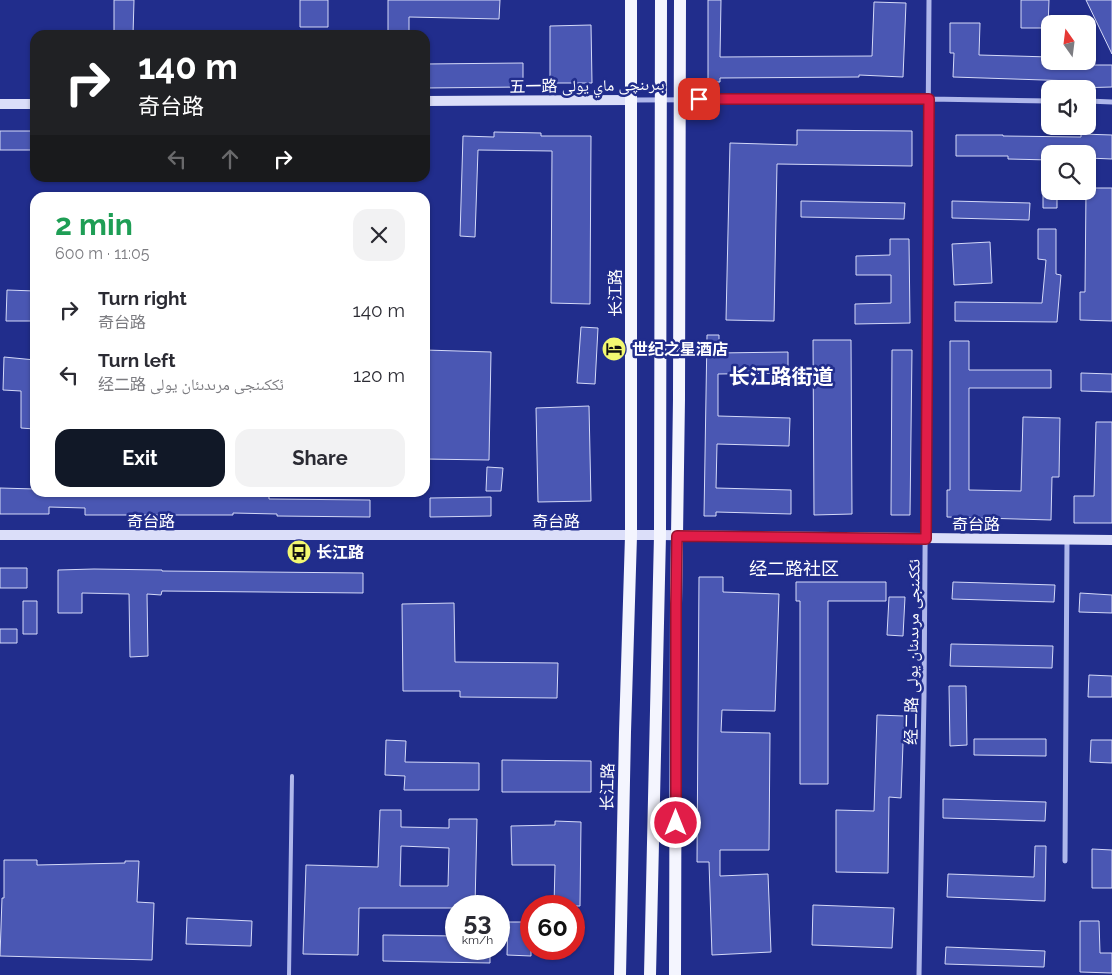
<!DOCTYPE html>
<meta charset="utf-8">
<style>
:root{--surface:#fff;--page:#f2f2f3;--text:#2b2b33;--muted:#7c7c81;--accent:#111827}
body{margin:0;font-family:Raleway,"Noto Naskh Arabic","Noto Sans SC",sans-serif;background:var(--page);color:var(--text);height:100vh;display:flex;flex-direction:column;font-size:19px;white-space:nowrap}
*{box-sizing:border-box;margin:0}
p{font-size:16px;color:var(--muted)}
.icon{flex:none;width:28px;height:28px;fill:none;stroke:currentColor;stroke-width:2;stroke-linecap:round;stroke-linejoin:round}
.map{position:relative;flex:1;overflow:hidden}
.details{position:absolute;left:30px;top:192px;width:400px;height:305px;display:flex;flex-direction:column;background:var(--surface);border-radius:15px;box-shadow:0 1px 4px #0004}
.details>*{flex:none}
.hud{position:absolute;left:30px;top:30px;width:400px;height:152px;border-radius:15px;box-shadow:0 1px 4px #0004;background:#202124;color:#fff;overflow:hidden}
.needle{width:32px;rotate:346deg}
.controls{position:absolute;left:1041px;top:15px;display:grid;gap:10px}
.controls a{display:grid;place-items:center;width:55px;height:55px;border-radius:10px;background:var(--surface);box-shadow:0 1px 4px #0004;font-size:25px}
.speed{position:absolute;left:445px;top:895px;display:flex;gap:10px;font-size:25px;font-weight:700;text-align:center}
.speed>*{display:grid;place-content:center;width:65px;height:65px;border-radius:50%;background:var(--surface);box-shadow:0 1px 4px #0004;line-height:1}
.speed small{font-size:12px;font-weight:400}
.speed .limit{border:8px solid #d22;background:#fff;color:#111}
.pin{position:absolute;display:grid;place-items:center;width:42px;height:42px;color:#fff;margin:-21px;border-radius:10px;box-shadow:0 2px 8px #0006}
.me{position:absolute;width:55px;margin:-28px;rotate:0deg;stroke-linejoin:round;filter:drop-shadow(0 0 4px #0008)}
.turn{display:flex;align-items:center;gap:18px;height:105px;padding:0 25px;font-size:22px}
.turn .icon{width:65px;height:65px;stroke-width:2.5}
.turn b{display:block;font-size:35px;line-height:42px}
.lanes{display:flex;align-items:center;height:48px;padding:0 25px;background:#0003;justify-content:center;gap:25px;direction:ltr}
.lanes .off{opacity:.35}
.round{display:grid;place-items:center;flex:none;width:52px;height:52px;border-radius:15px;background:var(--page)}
.summary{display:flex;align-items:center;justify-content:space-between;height:85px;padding:0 25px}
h1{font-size:30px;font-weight:700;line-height:38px;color:#1e9e55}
.cta{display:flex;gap:10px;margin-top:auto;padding:10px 25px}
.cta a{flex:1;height:58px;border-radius:15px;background:var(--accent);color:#fff;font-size:20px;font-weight:700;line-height:58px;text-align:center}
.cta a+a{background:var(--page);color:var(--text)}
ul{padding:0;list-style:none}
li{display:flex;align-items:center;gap:15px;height:65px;padding:0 25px}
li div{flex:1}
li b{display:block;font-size:19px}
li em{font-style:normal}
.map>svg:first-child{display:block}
.building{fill:#4a57b3;stroke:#d4d9f8;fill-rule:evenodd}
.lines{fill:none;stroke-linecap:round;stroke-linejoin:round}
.lane{stroke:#afb7eb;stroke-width:4}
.street{stroke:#afb7eb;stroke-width:5}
.secondary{stroke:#dbdef9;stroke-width:10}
.primary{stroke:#f4f5fe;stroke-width:12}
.route-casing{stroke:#92132f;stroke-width:12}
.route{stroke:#e11d48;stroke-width:9}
.labels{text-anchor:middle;stroke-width:5;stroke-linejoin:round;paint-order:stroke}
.street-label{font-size:16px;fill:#fff;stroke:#212d8c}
.poi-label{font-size:16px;font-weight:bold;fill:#fff;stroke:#212d8c;text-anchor:start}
.neighbourhood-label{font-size:18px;fill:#fff;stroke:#212d8c}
.district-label{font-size:21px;font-weight:bold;fill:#fff;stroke:#212d8c}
</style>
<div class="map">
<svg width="1112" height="975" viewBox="0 0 1112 975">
<rect width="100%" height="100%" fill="#212d8c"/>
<path class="building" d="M114,0H134L133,35H114Z
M300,0H328V27H300Z
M388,0H500L499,19L409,17V35H388Z
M708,0H721L720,57L872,56L874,2L906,3L903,77L859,75V77L720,78V82H708Z
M1021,0H1049L1048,28H1021Z
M1086,0H1112V54Z
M950,23H980L979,55L1050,57V61H1057V65H1112V87L1074,88V81L953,77L954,53H950Z
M591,25L592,83H550V26Z
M523,63V87L425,88V64Z
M797,130L912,131V166L777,164L774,321L726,320L730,143L797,145Z
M0,131H35V150H0Z
M494,132L541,133V136H591L590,304L551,303L552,151L478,150L475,237L460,236L463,136L494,137Z
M1081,134L1112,135V159L1088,158V154H1050V160L1008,159V156H956V135H1003V136L1081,137Z
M1088,188H1112V321L1080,320V292H1085L1086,191H1088Z
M1043,191H1057V208H1043Z
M801,201L905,203L904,219L801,217Z
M952,201L1030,203L1029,220L952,218Z
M1038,229H1056V274L1061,275L1057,322L955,321V302L1042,303L1046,260L1038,259Z
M890,239H909L910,323L855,324V304L891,303V275H856V256L890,255Z
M990,242L992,283L954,285L952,244Z
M7,290L35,291V321H6Z
M581,327L598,328L595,384L577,383Z
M707,335H719V353L788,352V373L718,374V416L790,418L789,446L717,444L716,488L791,490V514L716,512V516H704Z
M813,340H851L852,514L814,515Z
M950,341H969V370H1051V388H969V490L1021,491L1023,417L1060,418L1059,477H1052L1051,520L947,517V490H950Z
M425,350L491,352L489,460L425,459Z
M892,350H912L910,515H891Z
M4,357L35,360V429L21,428V391L3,390Z
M1081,373L1112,374V392L1081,391Z
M589,406L591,501L538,502L536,408Z
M1096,422H1112V523H1074V496H1094Z
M487,467L503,468L501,491H486Z
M0,488L35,489V492H80V494H250V492H269V499L370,500V517L277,516V514L233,513V515H85V508L49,507V514H0Z
M491,497V516L430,517V498Z
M0,568H27V588H0Z
M94,569L162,570V571L363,573V593L162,591L161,595L147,594L148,656L130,657L129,594L82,593V613H58V570Z
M699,577H723V592L779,594L775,711L722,710L721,732L770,733L769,850H720V876L768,874L771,952L712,955L709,862H697Z
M796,582H886V601H828V784H800V601H796Z
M953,582L1055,585L1054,602L952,599Z
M1080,593L1112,595V613L1079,612Z
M889,597H905L903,636L887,635Z
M23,601H37V634H23Z
M454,603L455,662L558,663L557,698L460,697V691H403L402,604Z
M0,629H17V643H0Z
M951,644L1053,646L1052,668L950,666Z
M1089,675L1112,676V697H1088Z
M949,686H966L967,745L950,746Z
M877,715L904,716L901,798L889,797L888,873L836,872V810L874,811Z
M974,739H1046V756L974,755Z
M386,740L406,741L405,762L479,763V790H404L405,776L385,775Z
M1091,740H1112V763L1090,762Z
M502,760L591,761V792H502Z
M943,799L1046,802L1045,821L943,818Z
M380,810H401V827L449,828V819H477L475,906H456V908H359L358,955L303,954L306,865L378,867ZM401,846L449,848L448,886H400Z
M555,821L581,822L580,906H554L555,865H512L511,826L555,825Z
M1035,846H1046L1045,901L947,897L948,874L1034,877Z
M1092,849L1112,850V888H1092Z
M4,860H37V865L125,863V861H139L137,902L154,903L152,960L0,956L2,898H4Z
M813,905L894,908L892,948L812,945Z
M187,918L252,921L251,946L186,944Z
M1080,921H1099L1100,953H1112V973L1080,972Z
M508,922H531V956L507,955Z
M383,935L456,936V949H490V963L383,961Z
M946,947L1045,951L1044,967L945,964Z"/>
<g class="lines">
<path class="lane" d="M289,975L292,776"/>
<path class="street" d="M632,100L929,99L1050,101
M1088,101L1112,102
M1065,861L1067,540
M919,975L924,697L929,0"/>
<path class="secondary" d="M425,101L632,100
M0,104H35
M0,535H660L1112,540"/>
<path class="primary" d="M620,975L625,732L631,536V0
M650,975L660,535L661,0
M675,975L676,604L679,399L680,0"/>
</g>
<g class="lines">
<defs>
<path id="route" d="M676,823V604L677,536L926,539L929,99H699"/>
</defs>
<use href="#route" class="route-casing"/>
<use href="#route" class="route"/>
</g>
<defs>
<symbol id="hotel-disc" viewBox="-11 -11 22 22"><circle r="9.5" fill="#f3f871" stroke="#212d8c"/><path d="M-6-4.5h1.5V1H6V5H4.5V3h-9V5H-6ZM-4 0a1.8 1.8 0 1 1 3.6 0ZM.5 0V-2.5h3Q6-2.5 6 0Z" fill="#111"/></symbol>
<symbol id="bus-disc" viewBox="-11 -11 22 22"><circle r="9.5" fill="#f3f871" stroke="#212d8c"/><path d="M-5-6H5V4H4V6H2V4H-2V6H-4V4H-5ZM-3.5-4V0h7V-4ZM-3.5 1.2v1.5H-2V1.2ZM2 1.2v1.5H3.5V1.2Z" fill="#111"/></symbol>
</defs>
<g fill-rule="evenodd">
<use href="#hotel-disc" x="600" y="335" width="28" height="28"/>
<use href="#bus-disc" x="285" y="538" width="28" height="28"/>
</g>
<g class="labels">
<g class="street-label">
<text transform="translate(587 85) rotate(-1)" y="6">五一路 بىرىنچى ماي يولى</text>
<text transform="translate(615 293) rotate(-90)" y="6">长江路</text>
<text x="151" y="527">奇台路</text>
<text x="556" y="527">奇台路</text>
<text x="976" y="530">奇台路</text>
<text transform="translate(912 652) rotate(-89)" y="6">经二路 ئككىنجى مرىدىئان يولى</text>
<text transform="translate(607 787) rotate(-89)" y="6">长江路</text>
</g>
<g class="poi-label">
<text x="632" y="355">世纪之星酒店</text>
<text x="316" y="558">长江路</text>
</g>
<g class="neighbourhood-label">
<text x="794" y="575">经二路社区</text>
</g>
<g class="district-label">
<text x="781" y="384">长江路街道</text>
</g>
</g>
</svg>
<div class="controls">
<a><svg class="needle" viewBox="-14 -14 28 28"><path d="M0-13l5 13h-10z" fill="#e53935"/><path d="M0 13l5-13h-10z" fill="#7c7c81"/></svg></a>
<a><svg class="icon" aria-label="sound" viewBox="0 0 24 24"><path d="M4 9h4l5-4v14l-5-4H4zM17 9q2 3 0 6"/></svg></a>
<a><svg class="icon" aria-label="search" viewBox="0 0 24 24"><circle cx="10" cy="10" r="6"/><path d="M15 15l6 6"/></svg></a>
</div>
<div class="speed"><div>53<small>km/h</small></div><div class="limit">60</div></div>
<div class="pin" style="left:699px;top:99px;background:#d93025"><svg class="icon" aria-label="arrive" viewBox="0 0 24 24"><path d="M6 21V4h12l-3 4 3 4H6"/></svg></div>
<svg class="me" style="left:676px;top:823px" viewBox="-20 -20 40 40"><circle r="17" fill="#e11d48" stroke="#fff" stroke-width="3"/><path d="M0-11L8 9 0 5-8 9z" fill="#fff"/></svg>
<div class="hud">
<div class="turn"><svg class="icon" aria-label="right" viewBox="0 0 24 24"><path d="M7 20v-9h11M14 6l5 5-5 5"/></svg><div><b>140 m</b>奇台路</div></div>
<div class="lanes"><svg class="icon off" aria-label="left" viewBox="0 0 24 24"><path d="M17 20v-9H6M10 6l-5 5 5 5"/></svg><svg class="icon off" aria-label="ahead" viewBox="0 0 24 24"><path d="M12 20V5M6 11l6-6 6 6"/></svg><svg class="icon" aria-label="right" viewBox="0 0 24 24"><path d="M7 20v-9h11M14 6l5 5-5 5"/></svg></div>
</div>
<section class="details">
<div class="summary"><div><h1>2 min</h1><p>600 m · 11:05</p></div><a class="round"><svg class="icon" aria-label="close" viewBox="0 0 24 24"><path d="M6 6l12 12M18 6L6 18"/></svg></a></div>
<ul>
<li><svg class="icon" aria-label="right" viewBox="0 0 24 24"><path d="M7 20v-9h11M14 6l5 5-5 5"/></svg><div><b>Turn right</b><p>奇台路</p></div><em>140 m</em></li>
<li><svg class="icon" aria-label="left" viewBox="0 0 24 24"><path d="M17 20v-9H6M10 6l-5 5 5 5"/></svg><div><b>Turn left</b><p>经二路 ئككىنجى مرىدىئان يولى</p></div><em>120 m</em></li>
</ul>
<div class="cta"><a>Exit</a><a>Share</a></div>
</section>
</div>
